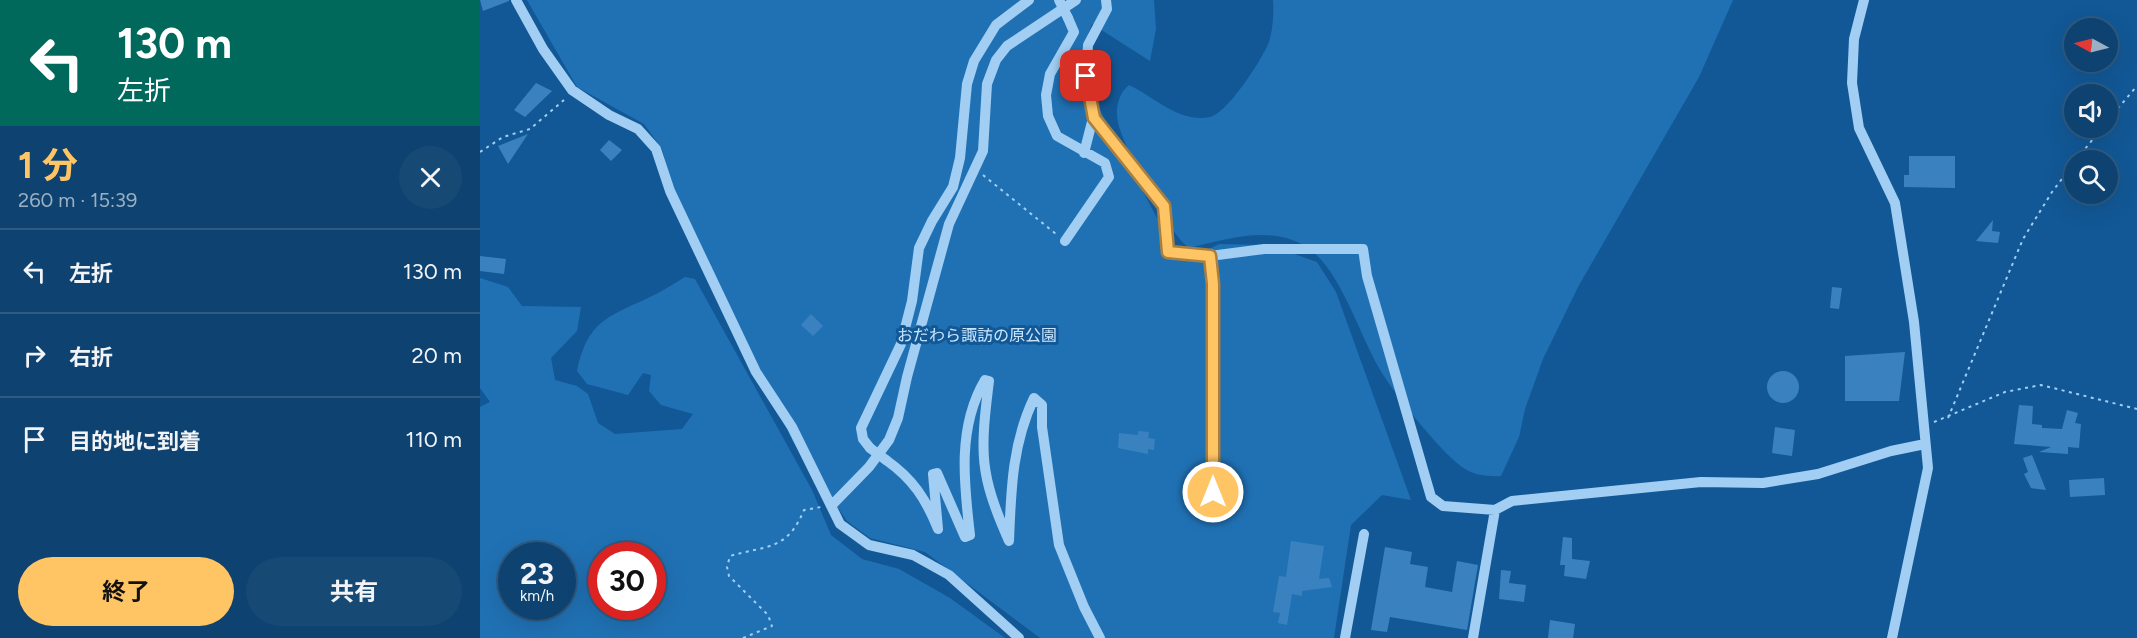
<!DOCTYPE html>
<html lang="ja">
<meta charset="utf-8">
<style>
:root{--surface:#0e4270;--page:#174975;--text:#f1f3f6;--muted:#9bb0c3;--line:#2e5b83;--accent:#ffc464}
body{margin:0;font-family:Figtree,"Noto Sans JP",sans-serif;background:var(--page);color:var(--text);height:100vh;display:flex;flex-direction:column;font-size:22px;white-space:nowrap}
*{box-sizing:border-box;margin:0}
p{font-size:20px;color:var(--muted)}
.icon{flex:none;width:33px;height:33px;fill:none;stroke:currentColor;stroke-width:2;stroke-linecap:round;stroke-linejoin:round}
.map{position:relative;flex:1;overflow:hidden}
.panel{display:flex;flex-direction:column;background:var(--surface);width:480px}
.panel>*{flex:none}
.top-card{background:#00695c;color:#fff;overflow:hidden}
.needle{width:39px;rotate:277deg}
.tools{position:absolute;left:1584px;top:18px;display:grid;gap:12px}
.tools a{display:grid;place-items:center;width:54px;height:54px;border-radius:50%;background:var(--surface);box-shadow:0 6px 24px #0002,0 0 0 2px var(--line);font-size:30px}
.speed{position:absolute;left:18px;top:542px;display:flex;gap:12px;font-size:30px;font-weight:700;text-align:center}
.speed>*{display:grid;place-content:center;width:78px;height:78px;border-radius:50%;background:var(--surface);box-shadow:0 6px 24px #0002,0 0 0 2px var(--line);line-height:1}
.speed small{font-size:15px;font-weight:400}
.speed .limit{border:9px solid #d22;background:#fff;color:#111}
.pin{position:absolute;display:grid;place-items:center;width:51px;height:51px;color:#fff;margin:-26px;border-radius:12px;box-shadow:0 3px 9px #0006}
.me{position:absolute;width:66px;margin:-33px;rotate:0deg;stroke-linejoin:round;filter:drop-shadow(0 0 4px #0008)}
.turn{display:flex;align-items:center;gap:21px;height:126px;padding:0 18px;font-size:27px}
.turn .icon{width:78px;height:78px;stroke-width:2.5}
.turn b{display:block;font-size:42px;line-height:51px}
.round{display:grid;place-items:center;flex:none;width:63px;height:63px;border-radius:32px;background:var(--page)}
.summary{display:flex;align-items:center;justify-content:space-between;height:102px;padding:0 18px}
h1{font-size:36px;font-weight:700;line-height:45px;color:var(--accent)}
.cta{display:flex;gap:12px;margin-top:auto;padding:12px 18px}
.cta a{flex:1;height:69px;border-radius:36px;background:var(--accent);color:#111;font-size:24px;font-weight:700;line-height:69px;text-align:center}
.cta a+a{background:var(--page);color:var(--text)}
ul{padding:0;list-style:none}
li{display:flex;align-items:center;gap:18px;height:84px;padding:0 18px;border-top:2px solid var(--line)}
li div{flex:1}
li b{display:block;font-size:22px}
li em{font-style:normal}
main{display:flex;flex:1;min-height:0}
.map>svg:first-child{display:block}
.green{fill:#2071b4;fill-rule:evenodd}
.building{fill:#3a82bf}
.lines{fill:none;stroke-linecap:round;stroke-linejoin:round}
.path{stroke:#a2cef3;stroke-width:2;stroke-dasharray:3 4.5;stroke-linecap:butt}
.minor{stroke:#a2cef3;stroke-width:10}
.minor-bridge{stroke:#a2cef3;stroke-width:10}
.route-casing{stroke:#a67f41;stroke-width:15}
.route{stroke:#ffc464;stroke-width:10}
.labels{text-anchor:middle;stroke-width:6;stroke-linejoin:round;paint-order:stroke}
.park-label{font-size:16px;fill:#cae6fd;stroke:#125896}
</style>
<main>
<section class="panel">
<div class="top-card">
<div class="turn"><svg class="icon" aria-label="left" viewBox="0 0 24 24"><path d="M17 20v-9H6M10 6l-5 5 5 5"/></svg><div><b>130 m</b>左折</div></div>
</div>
<div class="summary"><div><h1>1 分</h1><p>260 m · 15:39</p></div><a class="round"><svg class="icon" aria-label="close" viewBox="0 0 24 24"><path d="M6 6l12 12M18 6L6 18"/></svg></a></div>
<ul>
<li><svg class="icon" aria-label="left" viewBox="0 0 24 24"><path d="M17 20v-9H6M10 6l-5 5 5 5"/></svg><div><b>左折</b></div><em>130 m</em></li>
<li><svg class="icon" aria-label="right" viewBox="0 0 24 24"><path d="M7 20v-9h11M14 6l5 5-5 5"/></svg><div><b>右折</b></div><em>20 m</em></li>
<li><svg class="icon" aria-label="arrive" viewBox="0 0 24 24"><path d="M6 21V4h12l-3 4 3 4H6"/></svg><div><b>目的地に到着</b></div><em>110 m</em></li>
</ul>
<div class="cta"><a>終了</a><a>共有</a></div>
</section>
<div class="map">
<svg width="1657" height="638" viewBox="0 0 1657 638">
<rect width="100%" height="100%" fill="#125896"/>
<path class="green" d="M47,0H674L676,29L670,61L612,24L603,47L611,93L696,254H720L739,244L789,245L837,262L856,292L931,500L902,495L871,525L854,638H560L445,552L390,538L367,521L313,442L192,187L182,149L164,124L97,87Z
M793,0H1253L1219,77L1098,287L1063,359L1045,409L1039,437L1021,476C1008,477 993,475 982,467C960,451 917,397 902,373C880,338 860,266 825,246C789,225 747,239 709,248C689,234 644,148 638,123C635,109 638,94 649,85C675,97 698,123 730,117C747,114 783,58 789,42C793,29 794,13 793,0Z
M205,277L215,279L332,490L351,535L382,559L419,569L470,598L525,638H0V407L10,402L0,388V278L28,287L42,306L101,307L97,331L71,358L75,380L97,386L108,394L118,423L135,434L202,429L213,414L181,405L169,391L171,375L163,373L148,395L107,384L97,371C107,322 127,317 168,298C181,292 193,284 205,277ZM32,555H82V606H32ZM122,555H172V606H122Z"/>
<path class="building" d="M0,0H29V1L3,11Z
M56,83L72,91L45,117L34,110Z
M48,134L28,164L18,146Z
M129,140L142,150L131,161L120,150Z
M1429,156H1475V188L1424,187V175H1429Z
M1513,220L1512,231L1520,232L1518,243L1496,241Z
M0,256L26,259L24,274L0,271Z
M1352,287L1362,288L1359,309L1350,308Z
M331,314L343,326L333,336L321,325Z
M1425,352L1419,401H1365V356Z
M1287 387a16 16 0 1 1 32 0a16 16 0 1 1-32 0Z
M1539,405L1553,406L1552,424L1562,425V428L1582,429L1587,410L1598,413L1595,423L1601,424L1599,448L1588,447V454L1559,452L1571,447L1534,444Z
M1295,427L1315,430L1312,456L1292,453Z
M658,431L669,432L668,438L675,439L674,450L668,449V454L638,448L639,433L658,435Z
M1552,455L1566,490L1551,488L1544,474L1548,472L1543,458Z
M1624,478L1625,495L1590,497L1589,480Z
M1083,537L1092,538V559L1110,561L1106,579L1084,576L1085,565H1080Z
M811,541L844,546L839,579L849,578L852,587L822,591V596L812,594L807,625L798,623L800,613L793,612L799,576L806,577Z
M905,547L932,552L930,564L948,567L945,587L972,592L977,561L998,565L987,630L910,617L907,632L891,630Z
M1021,570L1031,571L1029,583L1046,585L1044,602L1019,599Z
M1070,620L1095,624L1093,638H1068Z"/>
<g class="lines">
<path class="path" d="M1628,120L1657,86
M0,152L23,137L50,129L84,100
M1596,160L1622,128
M503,175L576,234
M1468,418L1543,239L1572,192L1594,163
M1454,422L1525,392L1561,385L1657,409
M263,638L292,626L288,615L249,576L247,567L250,556C287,545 307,551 324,510L341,507"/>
<path class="minor" d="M36,0L63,49L92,90L129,115L158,129L176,149L190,191L276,372L312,427L360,524L389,545L433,555L469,575L539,638
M626,0L627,9L608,45L606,76L610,106L613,118L684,206L688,252L730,256L733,284V492
M1384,0L1374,39L1372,83L1379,128L1415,203L1434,322L1448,468L1412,638
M604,153L613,118
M585,241L629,177L625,163L577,136L568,116L566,95L570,74L594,32L588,18
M730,256L784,249H883L887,276L951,497L963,506L1015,510L1032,501L1221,482L1283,483L1338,474L1411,451L1445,444
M390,448L383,439L381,428L421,344L432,301L439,248L452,221L473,187L480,158L487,84L494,61L516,25L549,0
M406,460C433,479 446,499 458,529L453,474L457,473L485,537L490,535C484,484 477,427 505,380L509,381C500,454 499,473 529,541C531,491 532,444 554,398L562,405V427L579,545L604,607L620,638
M351,506L389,467L409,440L418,418L427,377L469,224L503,151L507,84L516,60L527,46L596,0
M865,638L884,534
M993,638L1015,510"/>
<path class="minor-bridge" d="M579,0L588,18
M390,448L406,460"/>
</g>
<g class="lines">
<defs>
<path id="route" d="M606,76L614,118L684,206L688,252L730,256L733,284V492"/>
</defs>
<use href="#route" class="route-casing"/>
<use href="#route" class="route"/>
</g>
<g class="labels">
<g class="park-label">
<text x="497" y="341">おだわら諏訪の原公園</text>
</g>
</g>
</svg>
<div class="tools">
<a><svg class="needle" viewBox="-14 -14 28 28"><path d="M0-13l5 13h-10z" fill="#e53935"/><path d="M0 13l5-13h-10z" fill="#9bb0c3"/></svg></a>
<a><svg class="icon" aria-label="sound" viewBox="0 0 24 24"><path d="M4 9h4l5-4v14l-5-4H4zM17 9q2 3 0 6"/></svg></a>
<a><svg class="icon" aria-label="search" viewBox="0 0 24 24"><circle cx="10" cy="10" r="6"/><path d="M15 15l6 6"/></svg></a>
</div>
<div class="speed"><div>23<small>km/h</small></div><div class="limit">30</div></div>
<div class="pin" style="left:606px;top:76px;background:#d93025"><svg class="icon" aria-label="arrive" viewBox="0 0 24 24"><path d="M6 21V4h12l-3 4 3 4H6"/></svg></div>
<svg class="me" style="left:733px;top:492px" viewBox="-20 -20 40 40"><circle r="17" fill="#ffc464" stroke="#fff" stroke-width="3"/><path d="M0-11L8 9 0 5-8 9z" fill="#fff"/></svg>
</div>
</main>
